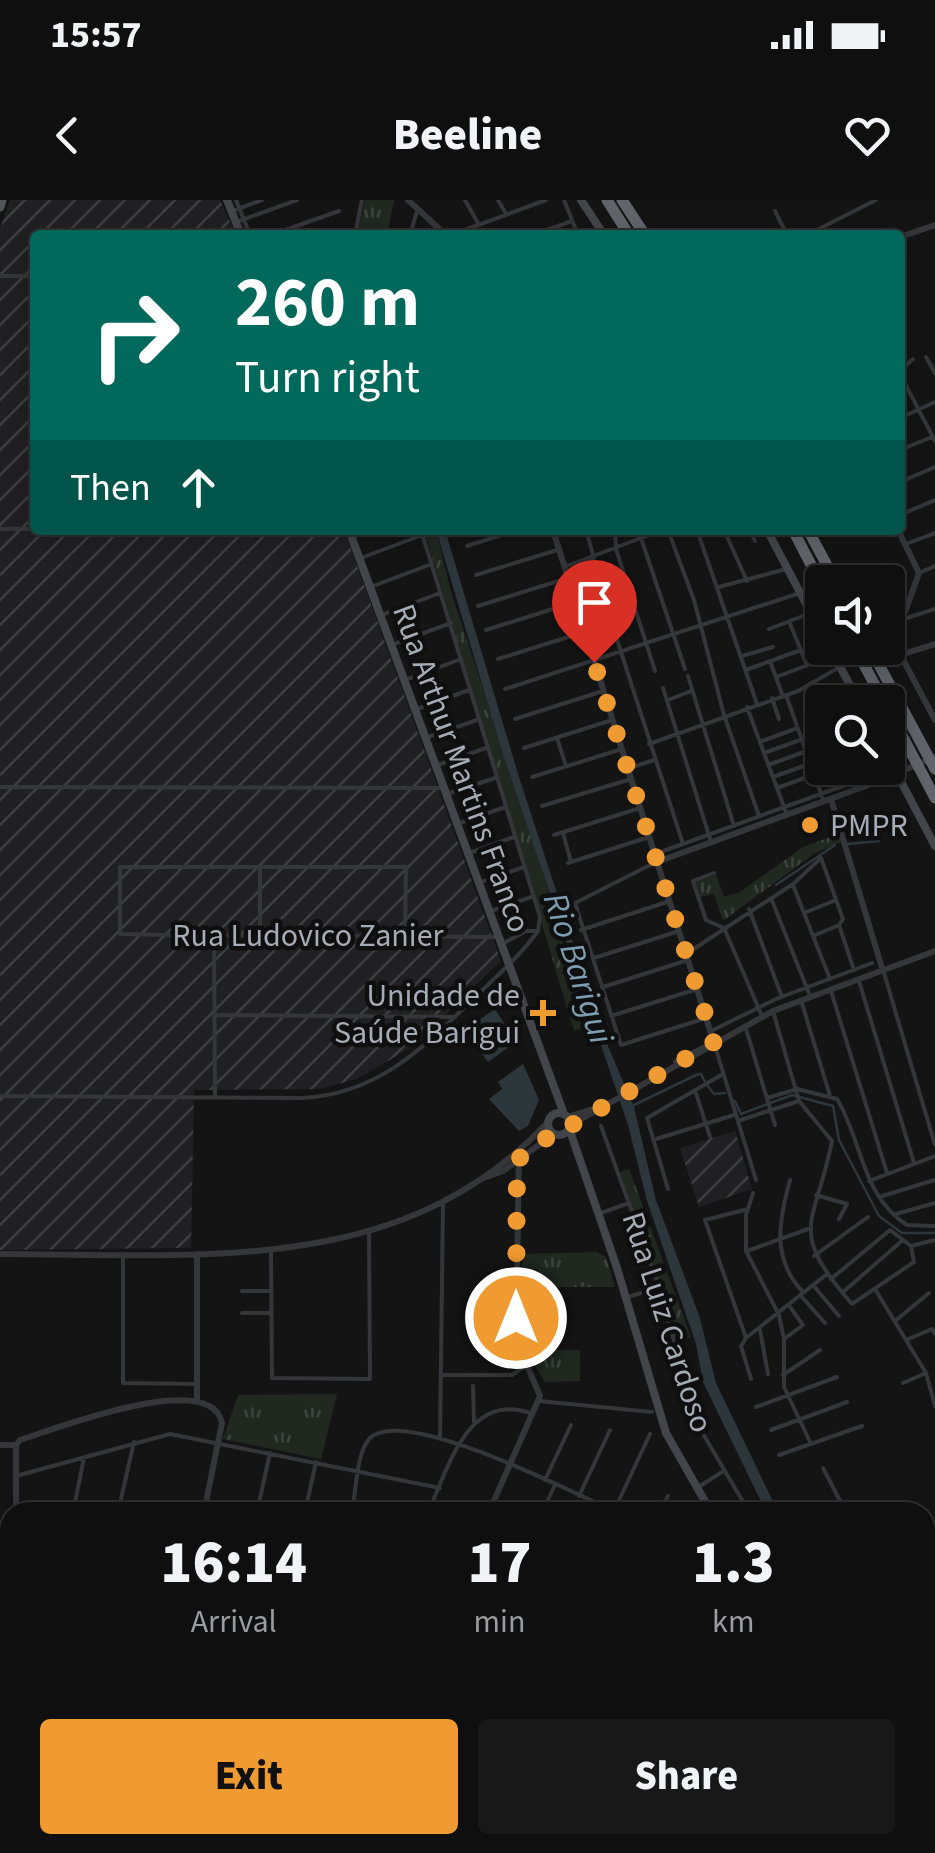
<!DOCTYPE html>
<meta charset="utf-8">
<style>
:root{--surface:#0f0f10;--page:#181819;--text:#f1f3f6;--muted:#9b9c9f;--line:#2f2f30;--accent:#ef9b32}
body{margin:0;font-family:"Source Sans 3",sans-serif;background:var(--page);color:var(--text);height:100vh;display:flex;flex-direction:column;font-size:38px;white-space:nowrap}
*{box-sizing:border-box;margin:0}
p{font-size:32px;color:var(--muted)}
.icon{flex:none;width:55px;height:55px;fill:none;stroke:currentColor;stroke-width:2;stroke-linecap:round;stroke-linejoin:round}
.map{position:relative;flex:1;overflow:hidden}
.side{position:absolute;left:0px;top:1302px;width:935px;height:352px;display:flex;flex-direction:column;background:var(--surface);border-radius:30px 30px 0 0;box-shadow:0 5px 25px #0003,0 0 0 2px var(--line)}
.side>*{flex:none}
.top-card{position:absolute;left:30px;top:30px;width:875px;height:305px;border-radius:10px;box-shadow:0 5px 25px #0003,0 0 0 2px var(--line);background:#00695c;color:#fff;overflow:hidden}
.buttons{position:absolute;left:805px;top:365px;display:grid;gap:20px}
.buttons a{display:grid;place-items:center;width:100px;height:100px;border-radius:10px;background:var(--surface);box-shadow:0 5px 25px #0003,0 0 0 2px var(--line);font-size:50px}
.pin{position:absolute;display:grid;place-items:center;width:85px;height:85px;color:#fff;margin:-102px -42px;border-radius:50% 50% 50% 0;rotate:-45deg;box-shadow:0 0 10px #0007}
.pin .icon{rotate:45deg}
.me{position:absolute;width:110px;margin:-55px;rotate:0deg;stroke-linejoin:round;filter:drop-shadow(0 0 8px #0008)}
.turn{display:flex;align-items:center;gap:35px;height:210px;padding:0 40px;font-size:45px}
.turn .icon{width:130px;height:130px;stroke-width:2.5}
.turn b{display:block;font-size:70px;line-height:85px}
.then{display:flex;align-items:center;height:95px;padding:0 40px;background:#0003;gap:20px;font-size:38px}
.eta{display:flex;justify-content:space-evenly;align-items:center;height:170px;text-align:center}
.eta b{font-size:60px;font-weight:800;line-height:70px}
.action{display:flex;gap:20px;margin-top:auto;padding:20px 40px}
.action a{flex:1;height:115px;border-radius:10px;background:var(--accent);color:#111;font-size:40px;font-weight:800;line-height:115px;text-align:center}
.action a+a{background:var(--page);color:var(--text)}
.status{display:flex;justify-content:space-between;align-items:center;height:70px;padding:0 50px;background:var(--surface);direction:ltr}
.status svg{height:28px;fill:currentColor}
header{display:flex;justify-content:space-between;align-items:center;height:130px;padding:0 40px;background:var(--surface);font-size:45px;font-weight:800}
.map>svg:first-child{display:block}
.industrial{fill:url(#industrial-furrows)}
.grass{fill:url(#grass-tufts)}
.water{fill:#2c363b}
.lines{fill:none;stroke-linecap:round;stroke-linejoin:round}
.stream{stroke:#2c363b;stroke-width:2.5}
.minor{stroke:#35363a;stroke-width:4}
.tertiary{stroke:#35363a;stroke-width:6}
.secondary{stroke:#43454a;stroke-width:8}
.primary{stroke:#515459;stroke-width:9}
.motorway{stroke:#61656b;stroke-width:11}
.route{stroke:#ef9b32;stroke-width:18;stroke-dasharray:0 32.4}
.poi-dot{fill:#ef9b32;stroke:#0f0f10;stroke-width:4}
.labels{text-anchor:middle;stroke-width:9;stroke-linejoin:round;paint-order:stroke}
.street-label{font-size:32px;fill:#a6acb6;stroke:#0f0f10}
.poi-label{font-size:32px;fill:#a6acb6;stroke:#0f0f10;text-anchor:start}
.water-label{font-size:35px;font-style:italic;fill:#7d9eb0;stroke:#0f0f10}
</style>
<div class="status"><b>15:57</b><svg viewBox="0 0 49 12"><path d="M0 12V9h3v3zM5 12V6h3v6zM10 12V3h3v9zM15 12V0h3v12zM26 1h20v11H26zM47 4h2v5h-2z"/></svg></div>
<header><svg class="icon" aria-label="back" viewBox="0 0 24 24"><path d="M15 5l-7 7 7 7"/></svg>Beeline<svg class="icon" aria-label="heart" viewBox="0 0 24 24"><path d="M12 20l-8-8c-3-5 5-10 8-4 3-6 11-1 8 4z"/></svg></header>
<div class="map">
<svg width="935" height="1653" viewBox="0 0 935 1653">
<defs>
<pattern id="industrial-furrows" width="10" height="10" patternUnits="userSpaceOnUse" patternTransform="scale(2.5)"><rect width="10" height="10" fill="#202022"/><path d="M-1 1l2-2M0 10L10 0M9 11l2-2" fill="none" stroke="#3d3e40"/></pattern>
<pattern id="grass-tufts" width="24" height="20" patternUnits="userSpaceOnUse" patternTransform="scale(2.5)"><rect width="24" height="20" fill="#202820"/><path d="M3 7l-1-3M5 7V3M7 7l1-3M15 17l-1-3M17 17v-4M19 17l1-3" fill="none" stroke="#3d443e"/></pattern>
</defs>
<rect width="100%" height="100%" fill="#141415"/>
<path class="industrial" d="M10,0H220L236,35H35V330H344L501,761L412,847L357,879L320,889L194,890L191,1048L0,1050V29Z
M735,931L752,989L699,1007L680,948Z"/>
<path class="grass" d="M365,0H394L387,35H357Z
M424,330H436L451,392L537,651L588,827L574,831Z
M838,634L841,642L815,653L723,721L714,694L701,697L696,682L716,675L724,697L740,692L803,647Z
M629,969L691,1137L676,1141L620,972Z
M597,1052L606,1057L615,1087H522V1054Z
M547,1150H580V1181L545,1182L526,1153Z
M337,1194L321,1259L223,1239L238,1195Z"/>
<path class="water" d="M436,330H445L519,577L604,837L634,907L656,1000L700,1118L716,1183L778,1312H766L703,1182L696,1144L647,1001L628,925L503,554Z
M495,809L516,842L488,862L464,830Z
M523,864L539,900L528,926L519,931L489,899L502,889L498,882Z"/>
<g class="lines">
<path class="stream" d="M848,644L879,641
M776,685L835,645
M707,885L714,894L725,893
M735,901L741,914L792,895L833,906L839,940L879,1016L902,1033H935
M634,905L696,875L701,874L705,882"/>
<path class="minor" d="M236,0L250,35
M465,0L478,23
M498,0L505,12
M564,0L578,35
M232,11L262,0
M775,11L787,35
M236,22L297,0
M271,35L339,11
M355,35L362,0
M410,35L417,11
M451,35L546,0
M533,35L572,21
M807,35L876,0
M0,76H35
M926,157L935,173
M900,171L913,159
M900,174L935,241
M900,218L935,202
M900,250L932,237
M900,282L935,267
M900,315L935,300
M0,329H35
M421,330L540,717L538,731
M586,330L594,358
M615,330L616,349L655,471
M668,330L694,400L724,515L759,616
M697,330L757,504
M724,330L747,381
M750,330L755,341
M641,338L685,469
M906,344L935,333
M467,346L518,330
M361,358L422,335
M591,359L683,644
M564,367L662,330
M919,373L935,366
M476,375L557,350
M373,386L429,365
M719,387L786,369
M478,406L568,378
M384,414L440,393
M789,421L806,463
M898,421L935,409
M769,429L811,413
M486,430L575,402
M394,444L451,423
M742,456L773,447
M498,459L584,432
M770,461L782,494
M746,470L801,450
M688,476L734,626
M776,477L832,456
M405,480L461,459
M663,488L711,642
M505,489L800,393
M786,495L824,602
M772,498L779,519
M668,500L691,491
M747,507L787,615
M417,509L469,490
M515,519L603,491
M425,538L477,520
M557,538L566,566
M762,541L795,529
M649,544L798,491L838,468
M524,548L612,520
M764,553L800,540
M438,565L486,548
M768,565L804,552
M630,568L654,560
M532,577L622,549
M773,577L809,564
M0,587L443,588
M777,588L813,575
M447,594L495,578
M542,606L631,579
M457,624L505,607
M563,633L571,662
M554,635L640,608
M467,654L514,637
M655,654L851,583L865,587
M656,662L575,703L621,845L706,818
M568,663L649,637
M714,673L693,681L706,720L724,728L762,816
M481,682L524,667
M793,685L830,779
M771,698L810,796
M749,709L782,797
M491,711L534,696
M804,713L836,700
M581,730L670,701
M214,735L215,895
M260,735V667
M405,736L406,667H120V734L171,735L497,737
M813,736L839,725
M502,744L526,731H538
M686,754L793,684L821,658L843,719L839,725L854,770
M594,758L679,731
M884,773L935,945
M859,781L914,963
M603,787L688,760
M831,791L887,973
M801,800L830,896
M773,811L799,901L832,941C815,1027 786,1028 852,1104L914,1062L911,1046L890,1030L831,1079
M215,815L455,817
M611,816L697,789
M746,829L775,925
M711,831L776,799L872,763
M715,846L756,980
M695,890L710,937
M0,896L302,898C378,894 422,849 473,799C496,777 520,756 538,731
M767,898L797,889L837,899C863,942 861,995 907,1025L935,1026
M738,921L799,901
M601,926L657,1081L699,1227L749,1312
M653,940L734,915
M790,980C779,1020 771,1059 803,1092
M869,981L935,956
M668,989L647,918L723,874
M753,993L746,1015V1051L779,1115L784,1139V1187L811,1244
M816,995L847,1004L839,1019
M879,997L935,980
M748,1009L705,1020L746,1138L827,1074
M601,1013L629,1003
M896,1014L935,1003
M911,1046L935,1040
M747,1051L808,1029
M271,1052L272,1178L370,1179L369,1033
M814,1056L868,1017
M123,1057V1183L197,1184
M813,1085L839,1116
M875,1089L926,1173L935,1206
M242,1091H271
M843,1092L903,1040
M627,1097L659,1088
M802,1097L825,1123
M242,1113H271
M895,1121L929,1093
M760,1130L768,1174
M746,1138L741,1146L751,1179
M784,1139L803,1125L790,1107
M906,1140L932,1129L935,1134
M442,1175H512L524,1167
M783,1175L820,1150
M903,1183L926,1173
M473,1186L474,1222
M539,1201L652,1212
M756,1207L837,1177
M771,1230L847,1202
M440,1238L443,1003
M779,1255L862,1226
M823,1268L839,1299L852,1312
M16,1276L170,1234L440,1288
M545,1280L571,1225
M697,1288L722,1272
M579,1296L610,1230
M353,1305L391,1312
M614,1311L650,1234
M73,1312L84,1258
M118,1312L134,1242
M257,1312L270,1253
M305,1312L316,1262
M352,1312C356,1293 356,1252 370,1238C405,1205 577,1295 616,1312
M428,1312C449,1267 468,1189 533,1214
M542,1312L555,1285
M659,1312L668,1296
M931,1368L935,1366
M925,1390L935,1408
M925,1475L935,1473
M925,1536H935
M197,1645L235,1653
M440,1645L457,1653
M623,1645L628,1653
M677,1645L682,1653
M733,1645L738,1653
M185,1653L186,1645
M273,1653L277,1645
M385,1653L389,1645
M476,1653L480,1645
M542,1653L546,1645
M928,1653L935,1620"/>
<path class="tertiary" d="M408,0L446,35
M900,37L935,25
M553,330L714,843
M898,330L919,373L905,412L889,433L935,520
M900,455L935,444
M831,599L882,768
M657,662L874,583L935,557
M676,862L713,843
M567,917L593,909
M569,926L773,811L935,751
M484,978L503,971L554,934
M0,1054C193,1054 401,1079 547,923
M197,1202V1054
M0,1245H16
M16,1245L20,1240C55,1229 211,1168 222,1223L204,1312
M16,1245V1312
M489,1312L540,1196L516,1140L519,951
M0,1523L10,1534
M17,1645V1653
M112,1645L120,1653
M132,1653L133,1645
M331,1653L335,1645"/>
<path class="secondary" d="M227,0L241,35
M581,0L604,35
M349,330L564,914
M767,330L822,434
M830,448L859,502
M888,557L935,646
M548 924a11 11 0 1 1 22 0a11 11 0 1 1-22 0Z
M569,928L617,1068L666,1233L711,1312
M610,1653L615,1645
M798,1653L799,1645"/>
<path class="primary" d="M0,7L2,0"/>
<path class="motorway" d="M607,0L629,35
M622,0L645,35
M793,330L822,386
M808,330L836,382
M855,448L884,502
M870,448L935,569
M888,509L935,598"/>
</g>
<g class="lines">
<path class="route" d="M516,1118L517,960L544,939L564,934L570,926L714,842L594,462"/>
</g>
<g class="poi-dot">
<circle cx="810" cy="625" r="10"/>
<path d="M538 798h10v10h10v10h-10v10h-10v-10h-10v-10h10z"/>
</g>
<g class="labels">
<g class="street-label">
<text transform="translate(462 568) rotate(70)" y="11">Rua Arthur Martins Franco</text>
<text x="308" y="746">Rua Ludovico Zanier</text>
<text transform="translate(668 1122) rotate(72)" y="11">Rua Luiz Cardoso</text>
</g>
<g class="poi-label">
<text x="830" y="636">PMPR</text>
<text x="520" y="806" text-anchor="end">Unidade de<tspan x="520" dy="37">Saúde Barigui</tspan></text>
</g>
<g class="water-label">
<text transform="translate(579 768) rotate(72)" y="12">Rio Barigui</text>
</g>
</g>
</svg>
<div class="buttons">
<a><svg class="icon" aria-label="sound" viewBox="0 0 24 24"><path d="M4 9h4l5-4v14l-5-4H4zM17 9q2 3 0 6"/></svg></a>
<a><svg class="icon" aria-label="search" viewBox="0 0 24 24"><circle cx="10" cy="10" r="6"/><path d="M15 15l6 6"/></svg></a>
</div>
<div class="pin" style="left:594px;top:462px;background:#d93025"><svg class="icon" aria-label="arrive" viewBox="0 0 24 24"><path d="M6 21V4h12l-3 4 3 4H6"/></svg></div>
<svg class="me" style="left:516px;top:1118px" viewBox="-20 -20 40 40"><circle r="17" fill="#ef9b32" stroke="#fff" stroke-width="3"/><path d="M0-11L8 9 0 5-8 9z" fill="#fff"/></svg>
<div class="top-card">
<div class="turn"><svg class="icon" aria-label="right" viewBox="0 0 24 24"><path d="M7 20v-9h11M14 6l5 5-5 5"/></svg><div><b>260 m</b>Turn right</div></div>
<div class="then">Then<svg class="icon" aria-label="ahead" viewBox="0 0 24 24"><path d="M12 20V5M6 11l6-6 6 6"/></svg></div>
</div>
<section class="side">
<div class="eta">
<div><b>16:14</b><p>Arrival</p></div>
<div><b>17</b><p>min</p></div>
<div><b>1.3</b><p>km</p></div>
</div>
<div class="action"><a>Exit</a><a>Share</a></div>
</section>
</div>
